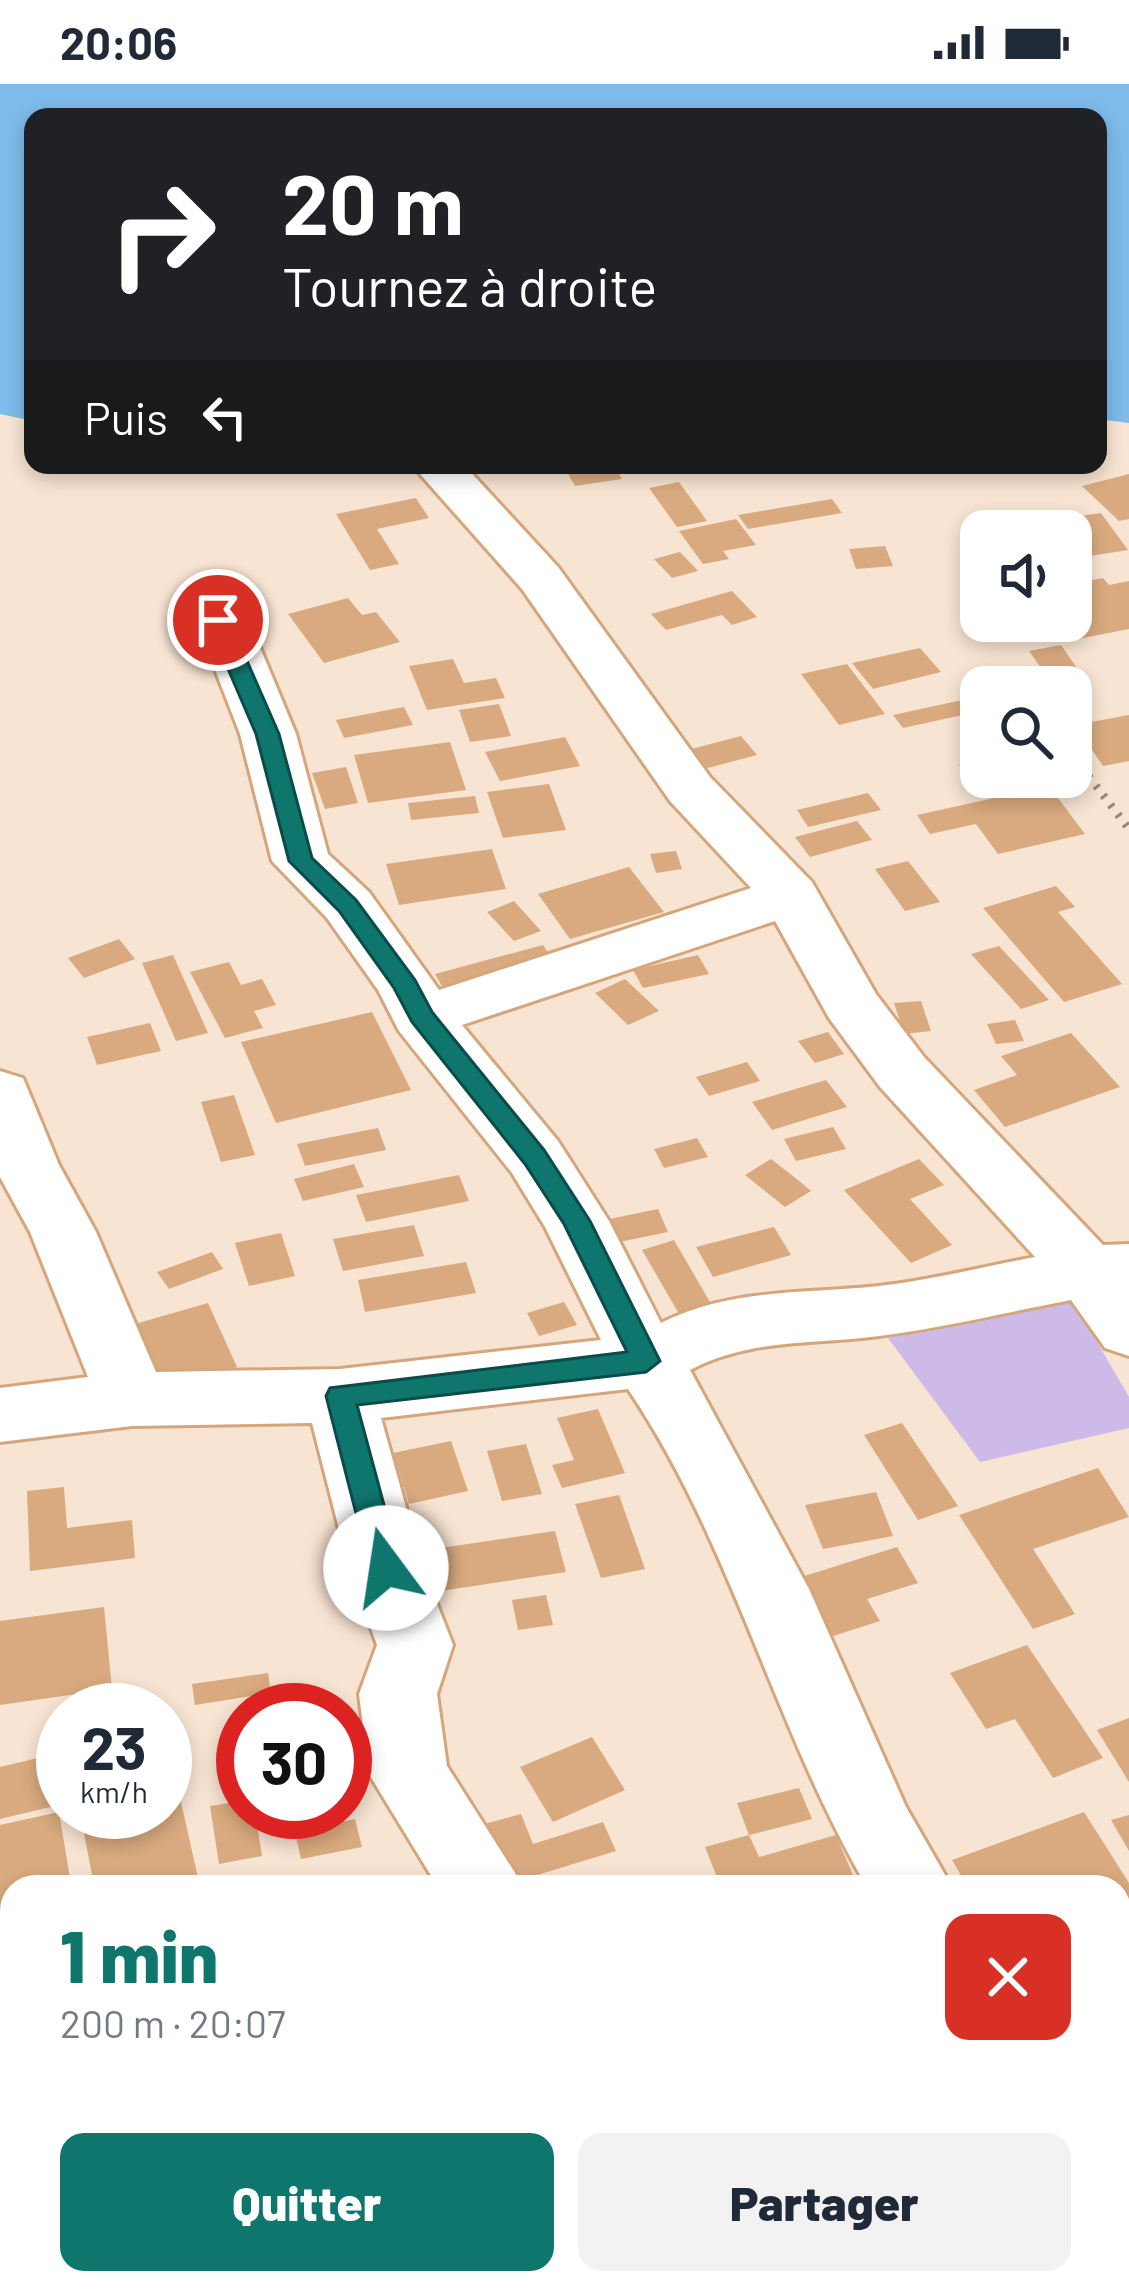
<!DOCTYPE html>
<html lang="fr">
<meta charset="utf-8">
<style>
:root{--surface:#fff;--page:#f2f2f3;--text:#1f2937;--muted:#747a83;--accent:#0f766e}
body{margin:0;font-family:Barlow,sans-serif;background:var(--page);color:var(--text);height:100vh;display:flex;flex-direction:column;font-size:45px;white-space:nowrap}
*{box-sizing:border-box;margin:0}
p{font-size:39px;color:var(--muted)}
.icon{flex:none;width:66px;height:66px;fill:none;stroke:currentColor;stroke-width:2;stroke-linecap:round;stroke-linejoin:round}
.map{position:relative;flex:1;overflow:hidden}
.drawer{position:absolute;left:0px;top:1791px;width:1131px;height:420px;display:flex;flex-direction:column;background:var(--surface);border-radius:36px 36px 0 0;box-shadow:0 6px 18px #0003}
.drawer>*{flex:none}
.top-card{position:absolute;left:24px;top:24px;width:1083px;height:366px;border-radius:24px;box-shadow:0 6px 18px #0003;background:#202124;color:#fff;overflow:hidden}
.tools{position:absolute;left:960px;top:426px;display:grid;gap:24px}
.tools a{display:grid;place-items:center;width:132px;height:132px;border-radius:24px;background:var(--surface);box-shadow:0 6px 18px #0003;font-size:60px}
.speed{position:absolute;left:36px;top:1599px;display:flex;gap:24px;font-size:60px;font-weight:700;text-align:center}
.speed>*{display:grid;place-content:center;width:156px;height:156px;border-radius:50%;background:var(--surface);box-shadow:0 6px 18px #0003;line-height:1}
.speed small{font-size:30px;font-weight:400}
.speed .limit{border:18px solid #d22;background:#fff;color:#111}
.pin{position:absolute;display:grid;place-items:center;width:102px;height:102px;color:#fff;margin:-51px;border:6px solid #fff;border-radius:50%;box-shadow:0 3px 12px #0007}
.me{position:absolute;width:132px;margin:-66px;rotate:346deg;stroke-linejoin:round;filter:drop-shadow(0 0 9px #0008)}
.turn{display:flex;align-items:center;gap:42px;height:252px;padding:0 60px;font-size:54px}
.turn .icon{width:156px;height:156px;stroke-width:2.5}
.turn b{display:block;font-size:84px;line-height:102px}
.then{display:flex;align-items:center;height:114px;padding:0 60px;background:#0003;gap:24px;font-size:45px}
.round{display:grid;place-items:center;flex:none;width:126px;height:126px;border-radius:24px;background:var(--page)}
.head{display:flex;align-items:center;justify-content:space-between;height:204px;padding:0 60px}
h1{font-size:72px;font-weight:800;line-height:90px;color:var(--accent)}
.action{display:flex;gap:24px;margin-top:auto;padding:24px 60px}
.action a{flex:1;height:138px;border-radius:24px;background:var(--accent);color:#fff;font-size:48px;font-weight:800;line-height:138px;text-align:center}
.action a+a{background:var(--page);color:var(--text)}
.status{display:flex;justify-content:space-between;align-items:center;height:84px;padding:0 60px;background:var(--surface);direction:ltr}
.status svg{height:33px;fill:currentColor}
.map>svg:first-child{display:block}
.green{fill:#cdbae9}
.water{fill:#7ebbea}
.building{fill:#d9aa7f}
.lines{fill:none;stroke-linecap:round;stroke-linejoin:round}
.minor-casing{stroke:#d5a67b;stroke-width:6}
.path{stroke:#998676;stroke-width:8;stroke-dasharray:3 9;stroke-linecap:butt}
.minor{fill:#fff;fill-rule:evenodd}
.route{fill:#0f766e;stroke:#0a4d48;stroke-width:3}
</style>
<div class="status"><b>20:06</b><svg viewBox="0 0 49 12"><path d="M0 12V9h3v3zM5 12V6h3v6zM10 12V3h3v9zM15 12V0h3v12zM26 1h20v11H26zM47 4h2v5h-2z"/></svg></div>
<div class="map">
<svg width="1129" height="2211" viewBox="0 0 1129 2211">
<rect width="100%" height="100%" fill="#f8e4d2"/>
<path class="green" d="M1068,1208L1129,1313V1344L980,1378L888,1254Z"/>
<path class="water" d="M0,0H1129V339L1098,335V33H33V337L0,330Z"/>
<path class="building" d="M615,382L622,395L575,402L568,390Z
M1129,390V435L1119,437L1082,402Z
M679,398L707,437L677,443L649,404Z
M416,414L429,434L377,445L399,480L370,486L336,430Z
M832,415L842,429L748,445L738,431Z
M1101,429L1128,466L1077,474L1071,464V447H1059L1052,436Z
M736,435L756,461L723,467L729,475L703,480L679,447Z
M885,462L893,482L856,485L849,465Z
M680,468L698,487L672,494L654,475Z
M1103,494L1109,501L1129,497V545L1073,556L1058,537H1071V500Z
M732,507L757,533L732,541L722,531L666,546L651,530Z
M348,514L362,531L376,528L400,558L324,579L288,530Z
M1061,561L1081,590L1049,595L1029,567Z
M920,564L941,588L873,605L852,579Z
M453,575L464,599L496,594L505,614L427,626L409,582Z
M847,580L885,630L839,641L801,590Z
M981,612V627L903,644L893,631Z
M499,620L511,652L470,658L459,626Z
M404,623L413,641L344,654L336,636Z
M1129,631V677L1103,682L1075,641Z
M741,652L757,671L700,686L684,667Z
M565,653L580,682L500,697L485,668Z
M450,658L466,706L368,719L354,671Z
M981,676V693L1023,695L976,705L959,680Z
M346,683L358,719L325,725L312,689Z
M549,700L566,746L503,754L487,708Z
M1049,702L1085,750L998,770L976,740L930,750L917,731Z
M868,709L881,726L808,743L797,726Z
M475,712L479,729L411,736L408,719Z
M857,737L872,756L810,773L795,753Z
M492,765L506,805L399,821L386,780Z
M676,767L682,785L656,789L650,770Z
M908,777L940,818L905,827L875,785Z
M629,783L664,828L570,855L538,810Z
M1056,802L1075,823L1058,828L1122,900L1064,918L983,824Z
M514,817L541,847L514,857L487,828Z
M119,855L135,875L84,894L68,874Z
M543,861L556,881L447,911L435,890Z
M999,862L1049,916L1021,925L971,870Z
M173,871L208,949L176,957L142,879Z
M698,871L709,890L643,904L633,886Z
M229,878L241,901L262,895L276,921L254,927L263,944L225,954L190,888Z
M625,895L659,927L628,941L595,909Z
M921,917L931,947L904,950L894,919Z
M372,928L411,1006L276,1039L241,958Z
M1015,936L1024,957L996,960L987,940Z
M150,939L161,967L97,981L87,953Z
M828,948L844,970L815,979L798,957Z
M1071,949L1120,1003L1005,1043L974,1006L1017,991L1001,972Z
M747,978L760,997L709,1012L696,993Z
M826,996L847,1023L772,1046L752,1018Z
M234,1011L255,1071L221,1078L201,1018Z
M833,1043L846,1065L796,1077L784,1055Z
M378,1044L386,1066L305,1082L297,1060Z
M697,1054L708,1073L664,1084L654,1065Z
M771,1075L798,1096L811,1107L785,1123L745,1091Z
M919,1075L944,1101L910,1115L952,1161L911,1179L844,1106Z
M354,1080L364,1103L303,1117L294,1095Z
M459,1091L469,1117L366,1138L356,1111Z
M658,1125L668,1148L605,1161L595,1138Z
M414,1141L424,1172L343,1187L333,1155Z
M774,1143L791,1171L713,1193L696,1163Z
M281,1149L295,1192L249,1202L235,1159Z
M674,1156L714,1225L682,1235L642,1166Z
M212,1168L223,1185L169,1205L157,1188Z
M466,1178L476,1209L365,1228L358,1196Z
M564,1218L577,1241L539,1252L527,1229Z
M208,1219L237,1283L156,1307L128,1242Z
M598,1325L625,1389L562,1404L552,1381L574,1376L557,1334Z
M902,1339L958,1422L918,1436L864,1351Z
M451,1357L468,1407L409,1420L393,1369Z
M526,1360L542,1410L502,1417L487,1367Z
M1098,1384L1129,1433L1033,1465L1075,1530L1033,1545L959,1431Z
M64,1403L67,1444L132,1436L135,1474L30,1487L27,1407Z
M876,1408L893,1452L823,1465L805,1421Z
M619,1411L645,1485L601,1494L575,1420Z
M555,1447L566,1488L421,1510L413,1468Z
M897,1463L918,1499L867,1515L880,1537L827,1554L795,1495Z
M546,1511L553,1541L518,1546L512,1516Z
M104,1523L112,1605L0,1621V1537Z
M1027,1561L1103,1674L1053,1694L1015,1635L986,1645L950,1589Z
M268,1589L271,1609L195,1621L192,1600Z
M1129,1634V1698L1097,1646Z
M592,1653L625,1706L553,1738L520,1683Z
M63,1668V1720L0,1735V1683Z
M799,1704L812,1735L749,1751L737,1719Z
M243,1717V1728H255L262,1772L219,1780L210,1722Z
M181,1718L200,1803H12V1863L0,1866V1741L59,1728L71,1800L93,1796L82,1739L135,1728H165V1721Z
M1084,1728L1129,1799V1820L1119,1824V1803H968L952,1776Z
M521,1730L533,1760L603,1738L616,1767L505,1801L481,1741Z
M1129,1731V1767L1111,1736Z
M355,1735L362,1763L301,1775L295,1748Z
M749,1751L759,1773L836,1751L856,1798L840,1803H721L705,1763Z
M1129,1851V1938L1119,1941V1855Z
M632,2199H744L748,2211H635Z
M827,2199H893L897,2211H831Z"/>
<g class="lines">
<defs>
<path id="minor" d="M412,381H464L558,483L710,693L812,798L876,910L924,973L1103,1161L1129,1160V1272L1105,1264L1071,1216C1008,1228 943,1244 879,1252C813,1261 751,1254 690,1286L809,1505L906,1723L952,1803H867C774,1644 732,1459 628,1305L381,1334L423,1484L453,1561L437,1610L447,1682L524,1803H438L369,1690L359,1610L377,1561L349,1484L312,1339L132,1342L0,1358V1304L88,1293L30,1148L0,1093V987L23,994L59,1081L96,1148L156,1288L340,1285L601,1256L545,1143L512,1089L399,947L378,906L327,834L272,777L240,650L185,508L192,497L211,492L230,497L237,508L296,650L328,770L369,808L439,906L751,804L670,717L522,505ZM775,837L829,934L880,1003L1035,1173C983,1183 931,1196 879,1202C805,1210 730,1204 661,1239L609,1137L558,1057L462,941Z
M1119,2156L1129,2160V2211H1077L1072,2199H1119Z
M533,2199H623L627,2211H537Z"/>
</defs>
<use href="#minor" class="minor-casing"/>
<path class="path" d="M1074,673L1129,745"/>
<use href="#minor" class="minor"/>
</g>
<path class="route" d="M218,530L229,536L279,650L312,774L356,816L415,896L432,928L544,1066L590,1137L660,1277L646,1288L357,1321L401,1484L397,1493L386,1496L375,1493L370,1484L326,1312L330,1304L627,1268L564,1140L525,1080L412,938L394,904L339,827L289,777L256,650L207,536Z"/>
</svg>
<div class="tools">
<a><svg class="icon" aria-label="sound" viewBox="0 0 24 24"><path d="M4 9h4l5-4v14l-5-4H4zM17 9q2 3 0 6"/></svg></a>
<a><svg class="icon" aria-label="search" viewBox="0 0 24 24"><circle cx="10" cy="10" r="6"/><path d="M15 15l6 6"/></svg></a>
</div>
<div class="speed"><div>23<small>km/h</small></div><div class="limit">30</div></div>
<div class="pin" style="left:218px;top:536px;background:#d93025"><svg class="icon" aria-label="arrive" viewBox="0 0 24 24"><path d="M6 21V4h12l-3 4 3 4H6"/></svg></div>
<svg class="me" style="left:386px;top:1484px" viewBox="-20 -20 40 40"><circle r="19" fill="#fff"/><path d="M0-13L10 11 0 6-10 11z" fill="#0f766e"/></svg>
<div class="top-card">
<div class="turn"><svg class="icon" aria-label="right" viewBox="0 0 24 24"><path d="M7 20v-9h11M14 6l5 5-5 5"/></svg><div><b>20 m</b>Tournez à droite</div></div>
<div class="then">Puis<svg class="icon" aria-label="left" viewBox="0 0 24 24"><path d="M17 20v-9H6M10 6l-5 5 5 5"/></svg></div>
</div>
<section class="drawer">
<div class="head"><div><h1>1 min</h1><p>200 m · 20:07</p></div><a class="round" style="background:#d93025;color:#fff"><svg class="icon" aria-label="close" viewBox="0 0 24 24"><path d="M6 6l12 12M18 6L6 18"/></svg></a></div>
<div class="action"><a>Quitter</a><a>Partager</a></div>
</section>
</div>
